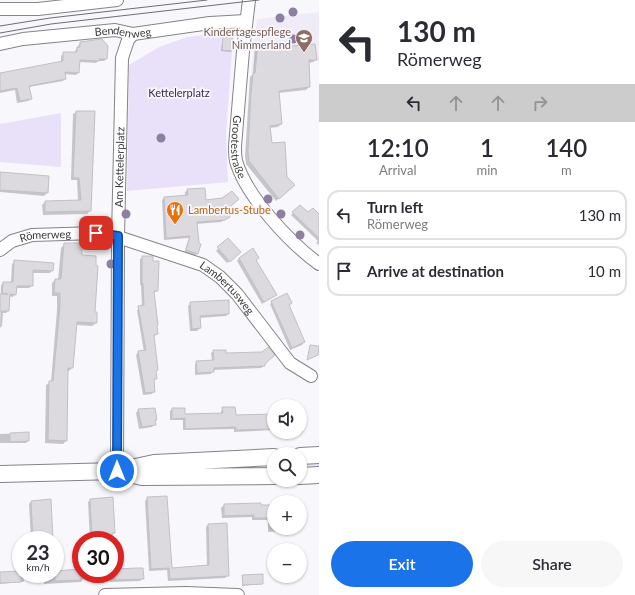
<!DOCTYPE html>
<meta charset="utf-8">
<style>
:root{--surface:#fff;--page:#f7f7f7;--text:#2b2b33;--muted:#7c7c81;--line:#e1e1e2;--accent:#1a73e8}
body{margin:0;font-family:Lato,sans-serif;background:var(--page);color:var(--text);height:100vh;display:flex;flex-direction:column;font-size:15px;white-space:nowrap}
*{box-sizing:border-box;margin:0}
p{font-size:13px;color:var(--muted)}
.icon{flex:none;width:22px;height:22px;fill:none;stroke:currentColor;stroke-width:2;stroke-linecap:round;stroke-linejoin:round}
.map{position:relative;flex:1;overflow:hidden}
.drawer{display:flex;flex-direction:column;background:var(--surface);width:316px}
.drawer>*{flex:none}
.banner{background:#fff;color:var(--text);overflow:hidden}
.buttons{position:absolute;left:267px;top:399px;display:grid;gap:8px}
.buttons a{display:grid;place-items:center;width:40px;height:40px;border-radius:50%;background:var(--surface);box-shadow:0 1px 3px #0004;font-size:20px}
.speed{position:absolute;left:12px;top:531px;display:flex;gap:8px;font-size:20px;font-weight:700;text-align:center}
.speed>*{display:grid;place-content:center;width:52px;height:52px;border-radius:50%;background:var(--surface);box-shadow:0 1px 3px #0004;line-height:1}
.speed small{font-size:10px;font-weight:400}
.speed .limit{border:6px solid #d22;background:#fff;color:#111}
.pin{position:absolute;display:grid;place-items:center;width:34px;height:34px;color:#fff;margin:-17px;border-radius:8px;box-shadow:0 2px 6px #0006}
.me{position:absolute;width:44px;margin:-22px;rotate:0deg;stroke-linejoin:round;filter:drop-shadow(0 0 3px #0008)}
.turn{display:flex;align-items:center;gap:14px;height:84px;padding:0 12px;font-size:18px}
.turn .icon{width:52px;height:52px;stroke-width:2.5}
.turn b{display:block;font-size:28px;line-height:34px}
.lanes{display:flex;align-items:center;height:38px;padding:0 12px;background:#0003;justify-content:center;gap:20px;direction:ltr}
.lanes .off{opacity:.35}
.eta{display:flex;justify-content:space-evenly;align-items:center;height:68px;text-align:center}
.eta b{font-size:24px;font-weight:600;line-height:28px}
.cta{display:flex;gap:8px;margin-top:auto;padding:8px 12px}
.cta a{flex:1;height:46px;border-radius:24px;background:var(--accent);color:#fff;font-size:16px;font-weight:600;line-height:46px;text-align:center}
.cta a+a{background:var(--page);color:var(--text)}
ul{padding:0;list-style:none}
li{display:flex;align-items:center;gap:12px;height:50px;margin:0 8px 6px;padding:0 4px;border:2px solid var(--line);border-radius:12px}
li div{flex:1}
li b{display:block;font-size:15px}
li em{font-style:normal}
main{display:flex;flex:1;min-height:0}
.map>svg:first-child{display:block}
.built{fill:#efebf7}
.green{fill:#e9e1fa}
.shadow{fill:#0003}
.building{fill:#dddadf;stroke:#c3c0c5}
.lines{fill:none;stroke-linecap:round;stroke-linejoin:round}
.minor-casing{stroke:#848387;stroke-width:14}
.major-casing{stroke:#848387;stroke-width:18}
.minor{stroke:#fff;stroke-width:12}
.major{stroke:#fff;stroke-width:16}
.tram{stroke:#6e6d70;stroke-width:1}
.tree{fill:#8d7fa0}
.route-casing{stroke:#114b97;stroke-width:10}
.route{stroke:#1a73e8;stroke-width:7}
.labels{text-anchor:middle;stroke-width:3.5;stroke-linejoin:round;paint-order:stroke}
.street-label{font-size:11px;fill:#3a393b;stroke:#f8f7fc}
.education-label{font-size:11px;fill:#785e54;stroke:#f8f7fc;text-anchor:end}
.park-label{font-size:11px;fill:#351c54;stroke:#f8f7fc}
.food-label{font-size:11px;fill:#c56008;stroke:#f8f7fc;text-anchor:start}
</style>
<main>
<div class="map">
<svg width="319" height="595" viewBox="0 0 319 595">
<rect width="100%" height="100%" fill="#f8f7fc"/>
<path class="built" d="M319,12V61L291,62L264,74L251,73L257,19Z"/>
<path class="green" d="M221,33L223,37L233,38L226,134L228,182L127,191L129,65L159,47L187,37Z
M61,113V167L0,162V124Z
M300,460H319V471L300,470Z"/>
<path class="shadow" d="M223,38L231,51L230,52L221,51Z
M80,43L106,59L104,61H98L96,63L79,62L78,73L76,75L64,74L65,79L63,81L29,87L31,99L28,101L17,103L15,90L0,93V74L61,63V56L64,53H75V51Z
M258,44L316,59L313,62L308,63L309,87L306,90L278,93L281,124L278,127L269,128L271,145L290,188L276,201L246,164L245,156L250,77L253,74L255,47Z
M76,112L90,211L87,214L43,215L42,205L45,202L78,201L77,180H71L73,114Z
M0,173L48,177L47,193L44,196L0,192Z
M188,190L205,201L228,208L226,219L221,222L196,224L198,244L200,245L197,254L194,256L184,253L189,238L164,240L162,200L164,198L185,196V192Z
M300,206L319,219V245L316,243L318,241L291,215Z
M228,239L237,255L227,263L216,251Z
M65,244L81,256L94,313H96V323L92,326L76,325L72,368L69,371H67L66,441L63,444L45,443L46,385L51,382L57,310V296H52V283L55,280H58L61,248Z
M143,257L157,291L153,293L157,334L154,336L156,378L154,381V391L152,394L143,395L136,355L138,352H144L137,310L142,307L141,285H140V259Z
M239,258L255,260L275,295L273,297L262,304L237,261Z
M15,261L52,270L50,273H32V286L29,288H16L15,294L13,297L9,296L8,311L6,313H3L2,326L0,328L1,285L3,283H11L12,264Z
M272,302L291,303L289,305L304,342L302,345L290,350L270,304Z
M191,303L228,314L226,316L199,318L200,328L197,331H190L188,306Z
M214,351L264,364V366L261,368L213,370L211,374L195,375V364L197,362L212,361L211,353Z
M223,408L235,416L272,415V412L274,410V430L234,432V429L183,430V420H170V411L172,409L184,415L221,414V411Z
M138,410L154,421L155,424L152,427L139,429L136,413Z
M300,419H303V431L301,434H285V432H300Z
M28,433V441L26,443H0V434Z
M112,498L114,533L111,536V540H90L88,502L90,500Z
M147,498L171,569L207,567L206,527L208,525L228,575L225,578L168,581L167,570L149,571L145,501Z
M31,502L52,540H31L29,504Z
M224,505L274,506V528H285L282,531L268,532V520H252V517L222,518L221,508Z
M81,570L83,579L81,582L44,584V574H55V572Z
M115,570L143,578L140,581L110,582V574H115Z
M21,572V574H23L24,581L23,582L0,584V573Z
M243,576L262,584L242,586V577Z"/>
<path class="building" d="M223,37L233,38L232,51L222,50Z
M102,39L108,46L107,59H99V61L80,60L79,73L65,72L66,79L29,86L32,99L20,101L17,88L0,91V73L63,61V52H77V47H80V42Z
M258,43L292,46L315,44L317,60H309L310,87L279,91L282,124L270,126L272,143L285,142L287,177L295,185L279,199L249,161L248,152L251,93L253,73H255Z
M76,111H95L91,211L45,212V201L81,200L79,178H73Z
M0,172L49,176L48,193L0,190Z
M205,188L206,200L222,198L232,191L239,199L229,208L230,217L225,220L197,222L199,243L201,244L198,254L186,250L190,236L166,238L164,197L188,195L187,189Z
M300,205L308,212L313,208L319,214V238L292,212Z
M228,238L241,252L230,262L217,247Z
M64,243H80V249H82V255L96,256V265L98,266L95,312H97V323L77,322L73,368H68L67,441L48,440L49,381H53L60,306V293H54L55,279H61Z
M253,248L259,258L256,260L277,295L264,302L239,258Z
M142,256H153V261H159L158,291H154L158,325L157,326L158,334L154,335L158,370L156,371L157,379H154L155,392L145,393L138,351L146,350L138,306L144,305L143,283H142Z
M14,260L54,263L53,271L33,270V286H17L16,295L10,294L9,311H0V294H8L2,293L3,282H13Z
M287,293L292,303L289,305L305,342L292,348L271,301Z
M229,300V314L200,316L201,328L192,329L190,302Z
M310,345L319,346L318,355L307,360Z
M268,347L275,355L265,364V366L214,368V372L197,373L196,361L214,360L213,350H226V353L262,352Z
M222,407H235L236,415L274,414V429L236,430V427L185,429V418L172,419V408H185V414L223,413Z
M155,408L157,420H155L156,425L142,427L138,409Z
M29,432V441L10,442V433Z
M167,496L172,568L209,565L208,524L227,523L229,576L170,579L169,568L151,569L147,497Z
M113,497L115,533H112V540H92L90,499Z
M51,499L53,540H33L31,501Z
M261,503V505H274V518H254V515L224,516V504Z
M138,568H143L144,579L115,580V569Z
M81,569V580L55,581V571Z
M21,571V582L0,583V572Z
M263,574V584L243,585L242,575Z"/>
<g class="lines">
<defs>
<g id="minor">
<path id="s1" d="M249,0L243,51L235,146C235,151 235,156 236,161C246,196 290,243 319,264"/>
<path d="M0,9H38L117,0"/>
<path id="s2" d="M0,44L23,39L115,30L133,34L210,23L246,21"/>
<path id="s3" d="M0,250L12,241L32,235L96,233L118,237L203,265L220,277L237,294L290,363L311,376"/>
<path id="s4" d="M117,471L118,237L122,58L128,40L133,34"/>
<path d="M105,595L186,593L238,595"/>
</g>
<path id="major" d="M300,456L319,455
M120,472L142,477L274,476
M0,474L117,471L154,463L274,457
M300,476L319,475"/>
</defs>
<use href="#minor" class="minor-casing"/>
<use href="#major" class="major-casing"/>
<use href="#minor" class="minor"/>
<use href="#major" class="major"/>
<path class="tram" d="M0,26L50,18L207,0
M0,33L51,24L259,0"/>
</g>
<g class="tree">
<circle cx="293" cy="12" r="4.5"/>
<circle cx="280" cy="18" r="4.5"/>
<circle cx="293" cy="39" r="4.5"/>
<circle cx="161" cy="138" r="4.5"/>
<circle cx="268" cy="199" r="4.5"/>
<circle cx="126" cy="214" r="4.5"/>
<circle cx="281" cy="214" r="4.5"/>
<circle cx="300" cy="235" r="4.5"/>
<circle cx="111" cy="264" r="4.5"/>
</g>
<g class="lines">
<defs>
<path id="route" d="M96,233L118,236L117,471"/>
</defs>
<use href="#route" class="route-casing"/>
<use href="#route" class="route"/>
</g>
<defs>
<symbol id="school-pin" viewBox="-11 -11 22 30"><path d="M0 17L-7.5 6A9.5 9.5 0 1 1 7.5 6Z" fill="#8d6e63" stroke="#f8f7fc"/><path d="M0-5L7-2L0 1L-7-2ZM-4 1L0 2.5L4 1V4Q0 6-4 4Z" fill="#fff"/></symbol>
<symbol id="restaurant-pin" viewBox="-11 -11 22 30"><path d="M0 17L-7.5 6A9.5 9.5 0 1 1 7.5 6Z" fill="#e8710a" stroke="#f8f7fc"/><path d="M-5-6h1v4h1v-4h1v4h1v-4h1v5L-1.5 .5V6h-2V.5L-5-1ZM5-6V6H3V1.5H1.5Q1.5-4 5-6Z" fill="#fff"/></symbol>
</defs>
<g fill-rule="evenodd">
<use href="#school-pin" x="294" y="28" width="20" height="27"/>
<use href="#restaurant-pin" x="165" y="200" width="20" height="27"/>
</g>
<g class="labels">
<g class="street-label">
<text dy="4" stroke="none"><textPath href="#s2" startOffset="124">Bendenweg</textPath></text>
<text dy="4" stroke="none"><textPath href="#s1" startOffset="148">Grootestraße</textPath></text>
<text dy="4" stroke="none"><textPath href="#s4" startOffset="304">Am Kettelerplatz</textPath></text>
<text dy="4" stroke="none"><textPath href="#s3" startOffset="49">Römerweg</textPath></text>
<text dy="4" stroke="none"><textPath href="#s3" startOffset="245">Lambertusweg</textPath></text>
</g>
<g class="education-label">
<text x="291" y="36">Kindertagespflege<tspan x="291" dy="13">Nimmerland</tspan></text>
</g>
<g class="park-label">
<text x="179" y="97">Kettelerplatz</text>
</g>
<g class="food-label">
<text x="188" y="214">Lambertus-Stube</text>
</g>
</g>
</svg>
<div class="buttons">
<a><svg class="icon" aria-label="sound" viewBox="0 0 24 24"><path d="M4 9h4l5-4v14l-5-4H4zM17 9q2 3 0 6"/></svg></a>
<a><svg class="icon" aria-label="search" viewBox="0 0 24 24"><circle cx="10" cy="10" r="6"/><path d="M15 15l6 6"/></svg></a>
<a>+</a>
<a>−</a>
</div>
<div class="speed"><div>23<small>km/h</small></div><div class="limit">30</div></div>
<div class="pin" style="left:96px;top:233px;background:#d93025"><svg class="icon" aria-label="arrive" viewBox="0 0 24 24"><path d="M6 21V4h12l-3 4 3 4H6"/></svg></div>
<svg class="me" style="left:117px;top:471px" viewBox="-20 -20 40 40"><circle r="17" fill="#1a73e8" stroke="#fff" stroke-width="3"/><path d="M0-11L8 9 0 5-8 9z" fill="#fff"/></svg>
</div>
<section class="drawer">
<div class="banner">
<div class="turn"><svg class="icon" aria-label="left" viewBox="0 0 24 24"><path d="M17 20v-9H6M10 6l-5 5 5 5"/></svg><div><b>130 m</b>Römerweg</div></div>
<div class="lanes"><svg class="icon" aria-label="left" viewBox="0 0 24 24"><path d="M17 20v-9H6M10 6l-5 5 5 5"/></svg><svg class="icon off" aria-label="ahead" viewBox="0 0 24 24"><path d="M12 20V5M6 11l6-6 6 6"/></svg><svg class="icon off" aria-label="ahead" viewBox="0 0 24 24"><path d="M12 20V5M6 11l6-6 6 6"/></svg><svg class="icon off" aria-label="right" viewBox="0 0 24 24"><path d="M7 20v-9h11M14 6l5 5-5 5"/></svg></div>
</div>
<div class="eta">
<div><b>12:10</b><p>Arrival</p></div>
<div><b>1</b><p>min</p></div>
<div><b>140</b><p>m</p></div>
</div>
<ul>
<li><svg class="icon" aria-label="left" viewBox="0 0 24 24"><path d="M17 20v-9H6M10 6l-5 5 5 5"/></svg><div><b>Turn left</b><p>Römerweg</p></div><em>130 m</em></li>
<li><svg class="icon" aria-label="arrive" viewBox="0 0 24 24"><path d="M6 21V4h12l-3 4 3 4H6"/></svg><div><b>Arrive at destination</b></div><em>10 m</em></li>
</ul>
<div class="cta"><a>Exit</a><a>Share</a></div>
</section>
</main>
